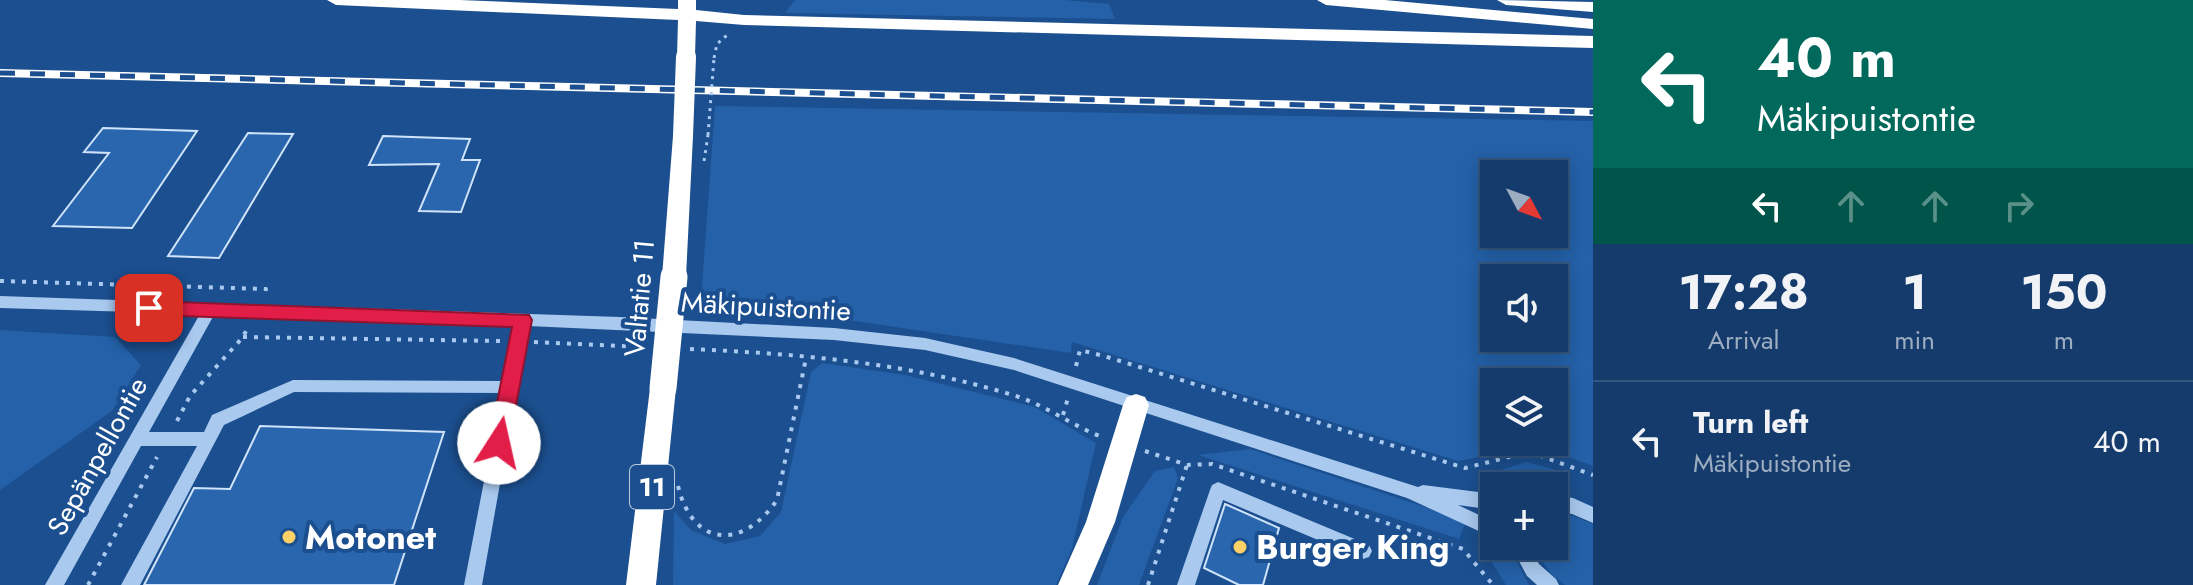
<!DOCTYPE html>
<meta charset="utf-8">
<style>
:root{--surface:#143b6b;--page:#214673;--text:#f1f3f6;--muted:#9dadc1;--line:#33557e}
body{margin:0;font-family:Jost,sans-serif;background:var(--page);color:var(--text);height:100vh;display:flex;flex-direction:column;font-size:30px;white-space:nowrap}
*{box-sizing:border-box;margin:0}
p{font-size:26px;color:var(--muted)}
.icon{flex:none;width:44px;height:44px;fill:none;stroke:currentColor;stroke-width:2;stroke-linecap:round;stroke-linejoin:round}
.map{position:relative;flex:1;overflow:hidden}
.sheet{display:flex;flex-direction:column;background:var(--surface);width:600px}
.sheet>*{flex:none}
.hud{background:#00695c;color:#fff;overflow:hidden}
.needle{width:52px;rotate:131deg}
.controls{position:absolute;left:1480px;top:160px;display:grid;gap:16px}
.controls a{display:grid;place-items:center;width:88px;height:88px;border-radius:0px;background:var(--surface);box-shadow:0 4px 20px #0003,0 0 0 2px var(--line);font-size:40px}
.pin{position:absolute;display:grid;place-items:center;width:68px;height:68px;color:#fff;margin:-34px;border-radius:16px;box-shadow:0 4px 12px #0006}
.me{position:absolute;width:88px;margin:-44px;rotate:10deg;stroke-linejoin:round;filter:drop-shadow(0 0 6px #0008)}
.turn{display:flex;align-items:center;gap:28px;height:168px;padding:0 32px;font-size:36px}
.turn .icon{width:104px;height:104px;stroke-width:2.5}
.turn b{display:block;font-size:56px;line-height:68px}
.lanes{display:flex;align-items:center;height:76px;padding:0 32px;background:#0003;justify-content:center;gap:40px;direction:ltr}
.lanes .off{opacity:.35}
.eta{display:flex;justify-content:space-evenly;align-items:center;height:136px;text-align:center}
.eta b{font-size:48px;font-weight:700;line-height:56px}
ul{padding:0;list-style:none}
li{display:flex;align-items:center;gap:24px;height:120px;padding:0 32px;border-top:2px solid var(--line)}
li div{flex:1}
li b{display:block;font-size:30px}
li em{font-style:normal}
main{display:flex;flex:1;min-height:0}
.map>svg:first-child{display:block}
.green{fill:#2461a8;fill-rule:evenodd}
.building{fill:#2a66ad;stroke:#cfe3fa;stroke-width:2}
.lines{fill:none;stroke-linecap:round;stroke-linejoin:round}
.path-far1{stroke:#a9c9ee;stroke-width:3;stroke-dasharray:3 5;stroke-linecap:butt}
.path{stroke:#a9c9ee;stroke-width:4;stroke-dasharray:4 7;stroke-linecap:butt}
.minor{fill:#a9c9ee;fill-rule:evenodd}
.highway{fill:#fff;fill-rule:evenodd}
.rail-casing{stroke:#fff;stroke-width:8}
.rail{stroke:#1b4f8f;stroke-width:5;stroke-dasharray:15;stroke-linecap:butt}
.path-bridge{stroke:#a9c9ee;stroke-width:3;stroke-dasharray:3 5;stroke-linecap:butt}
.highway-bridge-far1{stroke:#fff;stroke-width:20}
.highway-bridge{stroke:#fff;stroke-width:27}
.route{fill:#e11d48;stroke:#92132f;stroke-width:2}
.poi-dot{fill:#ffd166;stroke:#1b4f8f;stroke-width:3}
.labels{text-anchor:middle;stroke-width:8;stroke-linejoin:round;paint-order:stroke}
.shield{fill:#1b4f8f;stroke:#bbcadd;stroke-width:2}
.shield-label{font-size:26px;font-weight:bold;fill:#fff}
.street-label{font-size:28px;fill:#fff;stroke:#1b4f8f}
.near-poi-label{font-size:34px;font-weight:bold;fill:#fff;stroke:#1b4f8f;text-anchor:start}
</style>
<main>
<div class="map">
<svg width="1593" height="585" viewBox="0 0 1593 585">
<rect width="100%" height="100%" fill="#1b4f8f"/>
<path class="green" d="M795,0H1065L1109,4L1115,19L785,13Z
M715,106L1593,121V466L1538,445L1458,461L1072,342L1071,353L821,316L700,314ZM1494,174H1554V234H1494ZM1494,278H1554V338H1494ZM1554,382V442H1494V382Z
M0,330L115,337L141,365L112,411L0,490Z
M822,363L905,375L1035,407L1096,443L1072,549L1056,585H673L674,511L691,530L725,544L760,536L781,512L811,372Z
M1250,449L1431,509L1465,524L1459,539L1198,455Z
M1527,462L1556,470L1543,486H1494V491L1488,492L1480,476Z
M1174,467L1178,478L1139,585H1097L1123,517L1155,471Z
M1554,514L1573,516L1593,524V585H1565L1550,573L1533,546H1554Z
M1486,539L1494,542V546L1509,547L1529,585H1506L1487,555Z"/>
<path class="building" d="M103,128L197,131L132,228L53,226L109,153L84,152Z
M248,133L293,134L219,258L168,256Z
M383,136L470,139L462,160H480L461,212L419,211L439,164L369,165Z
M260,426L444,432L394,585H144L194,488L230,489Z
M1225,504L1279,528L1263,585H1239L1204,568Z"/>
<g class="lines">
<path class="path-far1" d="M714,58L717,44L727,35
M704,161L708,135"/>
<path class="path" d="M0,281L266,289L264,294
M243,337L501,341
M534,342L645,347
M690,349C801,354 912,363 1019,397C1048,407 1073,426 1102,437
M1076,366L1080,350L1104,356L1465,468L1513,456H1541L1593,475
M1063,415L1068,398
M177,421L190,396L243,337L248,327
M1145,451L1187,465L1212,464L1463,549L1493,585
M678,486C693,548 743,550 777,500L806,358
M88,585L157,457
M1148,585L1187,465"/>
<path class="minor" d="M0,296L620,317L834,328L925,338L1014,358L1418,487L1423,485L1494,494V510L1458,505L1494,522V538L1407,498L1014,370L925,350L834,340L528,326L482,585H464L501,393L294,392L224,425L140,585H121L197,446H141L64,585H45L200,314L0,308ZM214,315L514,325L503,381L293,380L212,415L204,432H149Z
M1218,482L1369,545L1372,551L1369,557L1363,559L1223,500L1195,585H1177L1210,490L1212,485Z
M1554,495L1573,498L1593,507V523L1572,514L1554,511Z
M1511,546H1529L1539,564L1556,579L1559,585H1537L1527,576Z"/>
<path class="highway" d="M327,0H460L678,9V0H696V10L744,15L1593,36V48L744,25L696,21L695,57L686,63L677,57L678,20L336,5Z
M1317,0H1385L1593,19V29L1326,5Z
M1497,0L1593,2V12L1506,5Z
M683,129L693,136L686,277L682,283L674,286L666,283L662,277L673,136Z
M663,377L672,380L676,388L656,585H626L650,388L654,380Z
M1136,394L1145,397L1149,405L1115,522L1088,585H1058L1086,522L1123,405L1127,397Z"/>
<defs>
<path id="rail" d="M0,73L1593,112"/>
</defs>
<use href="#rail" class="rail-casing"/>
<use href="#rail" class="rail"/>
<path class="path-bridge" d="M708,135L714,58"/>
<path class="highway-bridge-far1" d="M683,136L686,57"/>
<path class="highway-bridge" d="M663,388L674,277"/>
</g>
<path class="route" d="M149,301L529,315L532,320L509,443L506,450L499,453L492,450L489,443L512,327L149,315L140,308Z"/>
<g class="poi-dot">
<circle cx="289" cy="537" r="8"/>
<circle cx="1240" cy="547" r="8"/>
</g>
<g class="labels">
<rect class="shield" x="630" y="465" width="44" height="44" rx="6"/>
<g class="shield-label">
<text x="652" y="496">11</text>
</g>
<g class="street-label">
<text transform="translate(639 298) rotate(-85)" y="10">Valtatie 11</text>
<text transform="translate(766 306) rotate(3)" y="10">Mäkipuistontie</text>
<text transform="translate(97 456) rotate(-61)" y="10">Sepänpellontie</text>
</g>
<g class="near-poi-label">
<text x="305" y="549">Motonet</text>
<text x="1256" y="559">Burger King</text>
</g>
</g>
</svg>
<div class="controls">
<a><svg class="needle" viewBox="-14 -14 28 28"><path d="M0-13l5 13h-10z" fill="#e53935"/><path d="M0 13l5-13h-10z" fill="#9dadc1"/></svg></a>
<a><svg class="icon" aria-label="sound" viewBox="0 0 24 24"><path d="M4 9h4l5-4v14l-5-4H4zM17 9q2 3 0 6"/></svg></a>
<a><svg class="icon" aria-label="layers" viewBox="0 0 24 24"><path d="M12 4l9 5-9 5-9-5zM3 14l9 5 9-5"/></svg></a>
<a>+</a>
</div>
<div class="pin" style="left:149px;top:308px;background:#d93025"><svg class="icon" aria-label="arrive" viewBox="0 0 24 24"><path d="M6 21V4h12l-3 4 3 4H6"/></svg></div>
<svg class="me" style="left:499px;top:443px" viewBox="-20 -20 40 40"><circle r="19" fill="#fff"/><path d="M0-13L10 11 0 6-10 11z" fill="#e11d48"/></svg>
</div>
<section class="sheet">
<div class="hud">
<div class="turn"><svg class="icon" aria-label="left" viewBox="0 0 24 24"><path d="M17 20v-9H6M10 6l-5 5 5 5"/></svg><div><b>40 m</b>Mäkipuistontie</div></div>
<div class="lanes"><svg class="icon" aria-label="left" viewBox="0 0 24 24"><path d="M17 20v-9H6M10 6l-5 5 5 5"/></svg><svg class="icon off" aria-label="ahead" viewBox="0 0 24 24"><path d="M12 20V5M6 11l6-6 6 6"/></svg><svg class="icon off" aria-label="ahead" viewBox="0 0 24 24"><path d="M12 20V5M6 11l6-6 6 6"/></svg><svg class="icon off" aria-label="right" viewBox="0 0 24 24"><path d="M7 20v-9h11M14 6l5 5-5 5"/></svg></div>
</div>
<div class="eta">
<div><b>17:28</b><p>Arrival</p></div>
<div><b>1</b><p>min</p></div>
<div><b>150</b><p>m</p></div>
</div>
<ul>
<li><svg class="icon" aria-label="left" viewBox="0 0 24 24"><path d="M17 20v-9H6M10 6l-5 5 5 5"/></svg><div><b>Turn left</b><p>Mäkipuistontie</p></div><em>40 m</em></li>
</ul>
</section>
</main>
